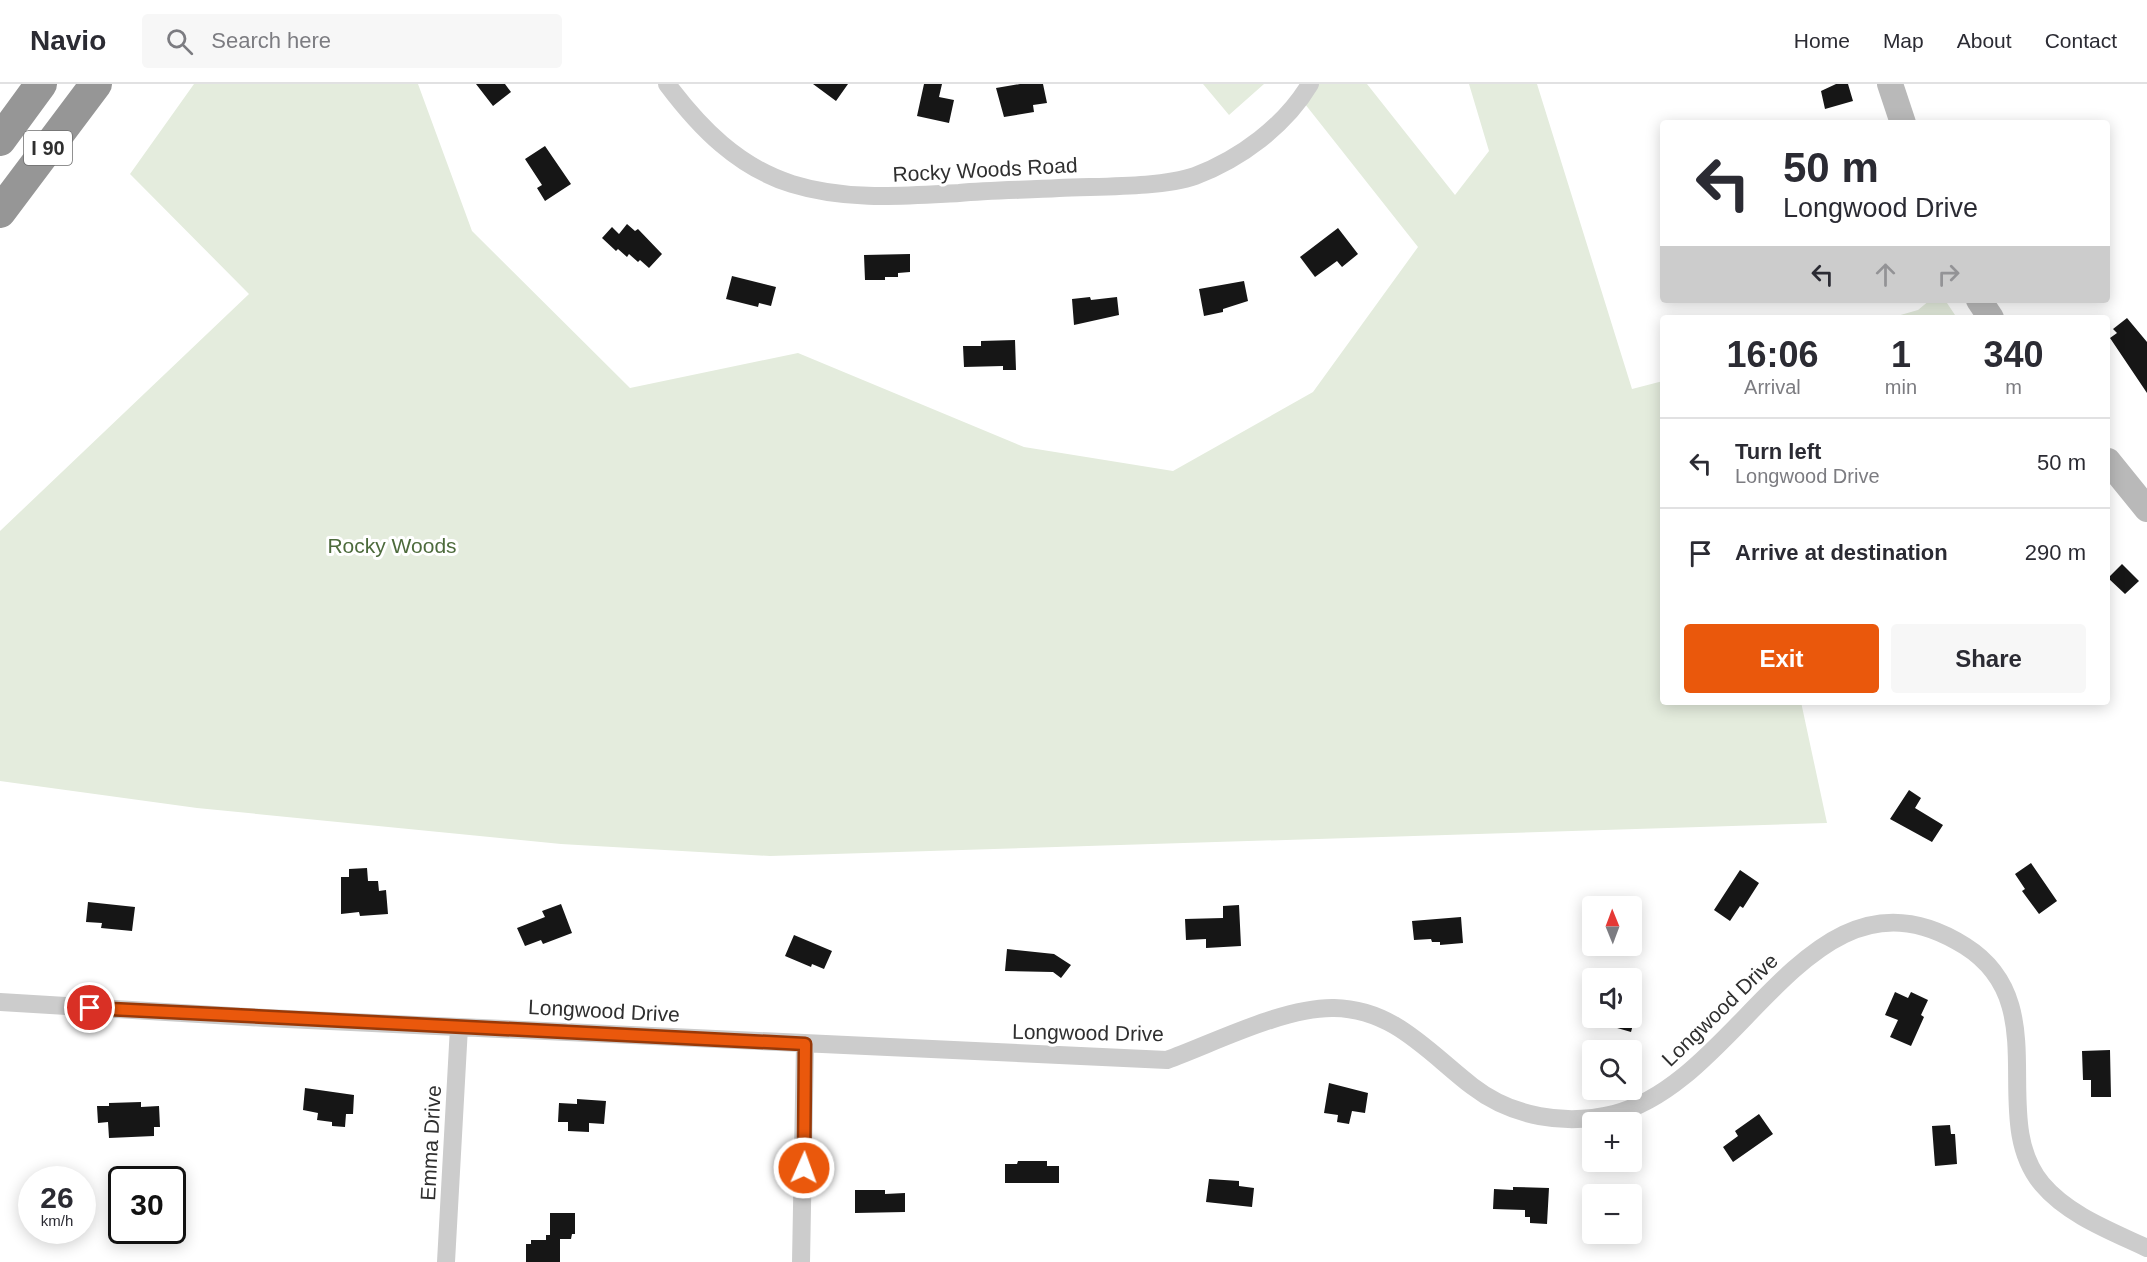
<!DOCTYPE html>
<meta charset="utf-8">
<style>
:root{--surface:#fff;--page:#f7f7f7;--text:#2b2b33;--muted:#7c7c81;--line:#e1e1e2;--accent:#ea580c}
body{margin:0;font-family:Arial,sans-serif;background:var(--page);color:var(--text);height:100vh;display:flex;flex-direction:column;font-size:22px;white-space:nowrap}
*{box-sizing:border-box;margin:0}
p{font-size:20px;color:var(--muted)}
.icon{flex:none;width:33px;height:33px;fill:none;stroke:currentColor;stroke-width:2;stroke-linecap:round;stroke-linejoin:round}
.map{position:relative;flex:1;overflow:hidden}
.details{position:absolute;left:1660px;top:231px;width:450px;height:390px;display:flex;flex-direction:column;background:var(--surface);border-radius:6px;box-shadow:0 3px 15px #0003}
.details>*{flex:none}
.top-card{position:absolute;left:1660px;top:36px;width:450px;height:183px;border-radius:6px;box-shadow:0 3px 15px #0003;background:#fff;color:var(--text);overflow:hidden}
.needle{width:39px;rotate:359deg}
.buttons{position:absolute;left:1582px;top:812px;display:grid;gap:12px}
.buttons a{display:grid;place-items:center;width:60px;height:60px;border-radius:6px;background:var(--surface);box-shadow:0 3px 15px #0003;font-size:30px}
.speed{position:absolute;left:18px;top:1082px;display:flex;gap:12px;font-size:30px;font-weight:700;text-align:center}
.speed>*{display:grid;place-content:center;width:78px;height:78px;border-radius:50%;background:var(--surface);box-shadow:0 3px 15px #0003;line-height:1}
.speed small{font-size:15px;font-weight:400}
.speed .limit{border:3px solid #111;border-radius:9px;background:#fff;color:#111}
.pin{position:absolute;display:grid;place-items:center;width:51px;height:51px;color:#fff;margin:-26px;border:3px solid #fff;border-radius:50%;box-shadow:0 2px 6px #0007}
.me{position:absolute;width:66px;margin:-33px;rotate:2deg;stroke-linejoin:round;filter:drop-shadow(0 0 4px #0008)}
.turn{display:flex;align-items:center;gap:21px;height:126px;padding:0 24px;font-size:27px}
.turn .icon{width:78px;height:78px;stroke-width:2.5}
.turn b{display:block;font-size:42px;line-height:51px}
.lanes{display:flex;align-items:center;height:57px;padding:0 24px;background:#0003;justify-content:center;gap:30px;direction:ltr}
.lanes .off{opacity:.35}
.eta{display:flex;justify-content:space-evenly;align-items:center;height:102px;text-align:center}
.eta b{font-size:36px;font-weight:600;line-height:42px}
.cta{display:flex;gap:12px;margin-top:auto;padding:12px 24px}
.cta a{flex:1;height:69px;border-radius:6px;background:var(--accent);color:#fff;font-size:24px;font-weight:600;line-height:69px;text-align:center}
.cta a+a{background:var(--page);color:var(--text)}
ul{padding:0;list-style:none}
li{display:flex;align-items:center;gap:18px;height:90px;padding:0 24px;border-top:2px solid var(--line)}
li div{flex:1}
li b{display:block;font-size:22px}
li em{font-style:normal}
header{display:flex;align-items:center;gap:36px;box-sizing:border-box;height:84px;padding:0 30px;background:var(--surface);border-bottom:2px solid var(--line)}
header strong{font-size:28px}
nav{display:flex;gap:33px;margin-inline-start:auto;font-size:21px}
.search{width:420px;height:54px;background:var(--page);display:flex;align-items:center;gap:15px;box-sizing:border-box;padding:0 21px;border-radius:6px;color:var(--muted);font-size:22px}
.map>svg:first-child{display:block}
.green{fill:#e4ecdd}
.building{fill:#161616}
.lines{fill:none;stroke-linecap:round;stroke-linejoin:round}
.minor{stroke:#ccc;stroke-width:18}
.secondary{stroke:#b9b9b9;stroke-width:26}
.motorway{stroke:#969696;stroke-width:32}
.route-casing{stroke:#983908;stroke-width:15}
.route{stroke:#ea580c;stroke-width:10}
.labels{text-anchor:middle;stroke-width:6;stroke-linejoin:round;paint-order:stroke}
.shield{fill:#fff;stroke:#6d6d6d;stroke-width:1.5}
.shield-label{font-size:20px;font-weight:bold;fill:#2f2f2f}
.street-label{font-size:21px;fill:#2f2f2f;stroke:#fff}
.park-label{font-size:21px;fill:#4d6b3c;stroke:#fff}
</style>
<header>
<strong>Navio</strong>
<div class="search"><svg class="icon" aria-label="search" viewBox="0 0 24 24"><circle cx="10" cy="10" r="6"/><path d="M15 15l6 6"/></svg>Search here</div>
<nav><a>Home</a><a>Map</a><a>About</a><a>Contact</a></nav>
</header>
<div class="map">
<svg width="2147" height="1178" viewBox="0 0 2147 1178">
<rect width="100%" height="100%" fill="#fff"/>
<path class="green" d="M194,0H418L472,147L630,304L798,269L1024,363L1173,387L1313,308L1418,163L1301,15L1311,0H1367L1455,111L1489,67L1469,0H1537L1632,305L1663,297L1664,618H1801L1827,739L770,772L561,760L197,724L0,697V447L249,210L130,90Z
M1203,0H1264L1229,31Z
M1930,216H1945L1957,234H1890L1918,226Z"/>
<path class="building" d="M476,0H505L511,8L493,22Z
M813,0H848L836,17Z
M924,0H942L939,13L954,16L949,39L917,32Z
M1020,0H1043L1047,19L1033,21L1034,28L1004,33L996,4Z
M1836,0H1848L1853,17L1825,25L1821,7Z
M545,62L571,100L545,117L537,104L542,101L525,75Z
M627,140L635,147L638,145L662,170L649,184L640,176L638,178L629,170L627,173L618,165L616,167L602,154L612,143L619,150Z
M1338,144L1358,170L1342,183L1337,177L1315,193L1300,173Z
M910,170V188L898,189V193H885V196H865L864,171Z
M732,192L776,203L771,222L759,219L758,223L726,215Z
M1244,197L1248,217L1223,225V228L1204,232L1199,205Z
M1090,213L1091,216L1117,213L1119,231L1074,241L1072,215Z
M2127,234L2147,258V309L2110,254L2117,249L2113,245Z
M1015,256L1016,286H1003V282L964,283L963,262H981V257Z
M2122,480L2139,497L2125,510L2108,494Z
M1909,706L1921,714L1915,724L1943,741L1932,758L1890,735Z
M2031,779L2057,817L2039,830L2022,807L2025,805L2015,790Z
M367,784L368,797H378L379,807L386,806L388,830L360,832L359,828L341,830V793H349V785Z
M1740,786L1759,799L1743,824L1740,822L1730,837L1714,826Z
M88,818L135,823L132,847L101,844L102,839L86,838Z
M561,820L572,849L543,860L541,856L525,862L517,844L545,833L542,827Z
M1239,821L1241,862L1206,864V855L1186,856L1185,835L1223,834V822Z
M1461,833L1463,859L1440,861V858H1432L1431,855L1414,856L1412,837Z
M794,851L832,867L824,885L812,880L811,883L785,872Z
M1007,865L1054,870L1071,881L1061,894L1053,888L1005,887Z
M1895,908L1908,914L1911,908L1928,916L1921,931L1924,933L1911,962L1890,953L1898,936L1885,931Z
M1594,933H1635L1631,948L1593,937Z
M2110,966L2111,1013H2091V996H2083L2082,967Z
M1329,999L1368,1009L1365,1029L1352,1027L1349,1040L1337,1038L1338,1031L1324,1029Z
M305,1004L354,1011L353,1030H346L345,1043L332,1042V1038L317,1036L318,1029L303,1026Z
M577,1015L606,1017L604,1040L589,1039V1048L568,1047V1038H558L559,1019L577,1020Z
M141,1018V1023L159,1022L160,1043H154V1052L109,1054L108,1038L98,1039L97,1022H109V1019Z
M1759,1030L1773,1050L1733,1078L1723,1063L1738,1052L1735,1047Z
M1950,1041L1951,1050H1955L1957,1080L1935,1082L1932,1042Z
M1018,1077H1047V1082H1059V1099H1005V1080H1017Z
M1209,1095L1239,1097V1102L1254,1104L1252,1123L1206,1118Z
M1513,1103L1549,1104L1547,1140L1530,1139V1133H1525V1126L1493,1125L1494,1105L1513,1106Z
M855,1106H885V1110L905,1109V1128L855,1129Z
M550,1129H575V1150H572L571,1155H560V1178H526V1160H531V1156H546V1151H550Z"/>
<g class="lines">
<path class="minor" d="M667,0C700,44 738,83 792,100C847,117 903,112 959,109C992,106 1026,106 1059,104C1096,102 1161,104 1195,92C1240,75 1285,42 1310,0
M0,918L266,934L1167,976C1214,959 1284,923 1334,924C1394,925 1428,968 1472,1002C1512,1033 1565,1042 1614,1030C1744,997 1812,765 1965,862C2057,920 1986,1033 2042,1100C2068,1131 2111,1147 2147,1164
M446,1178L459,943
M801,1178L805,960"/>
<path class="secondary" d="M1890,0L1903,39
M1979,216L1991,234
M2108,377L2147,425"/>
<path class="motorway" d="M0,56L41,0
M0,128L96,0"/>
</g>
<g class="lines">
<defs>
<path id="route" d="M90,924L805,960L804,1084"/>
</defs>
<use href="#route" class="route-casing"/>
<use href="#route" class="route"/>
</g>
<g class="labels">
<rect class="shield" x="24" y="47" width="48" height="34" rx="4.5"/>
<g class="shield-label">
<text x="48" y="71">I 90</text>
</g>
<g class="street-label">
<text transform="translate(985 86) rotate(-3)" y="7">Rocky Woods Road</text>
<text transform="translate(1720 926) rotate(-44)" y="7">Longwood Drive</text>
<text transform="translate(604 927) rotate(3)" y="7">Longwood Drive</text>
<text transform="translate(1088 949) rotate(1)" y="7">Longwood Drive</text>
<text transform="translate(431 1059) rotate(-87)" y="7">Emma Drive</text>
</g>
<g class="park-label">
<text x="392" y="469">Rocky Woods</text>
</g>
</g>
</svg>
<div class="buttons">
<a><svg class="needle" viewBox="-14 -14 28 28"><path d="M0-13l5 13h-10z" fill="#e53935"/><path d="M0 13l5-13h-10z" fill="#7c7c81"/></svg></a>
<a><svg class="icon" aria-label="sound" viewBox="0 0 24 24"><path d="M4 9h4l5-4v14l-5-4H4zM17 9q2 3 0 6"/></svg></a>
<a><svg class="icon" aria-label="search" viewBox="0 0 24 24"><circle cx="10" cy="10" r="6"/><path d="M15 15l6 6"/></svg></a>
<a>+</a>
<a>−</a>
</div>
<div class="speed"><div>26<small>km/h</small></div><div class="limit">30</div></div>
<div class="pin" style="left:90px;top:924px;background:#d93025"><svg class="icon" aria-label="arrive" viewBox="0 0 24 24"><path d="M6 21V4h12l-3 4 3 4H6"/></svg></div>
<svg class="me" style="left:804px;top:1084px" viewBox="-20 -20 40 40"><circle r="17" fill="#ea580c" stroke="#fff" stroke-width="3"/><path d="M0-11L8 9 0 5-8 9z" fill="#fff"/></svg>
<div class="top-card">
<div class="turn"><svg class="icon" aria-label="left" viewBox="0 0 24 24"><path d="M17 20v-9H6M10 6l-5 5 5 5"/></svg><div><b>50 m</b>Longwood Drive</div></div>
<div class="lanes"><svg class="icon" aria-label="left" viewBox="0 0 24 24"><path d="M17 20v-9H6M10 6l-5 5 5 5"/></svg><svg class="icon off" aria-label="ahead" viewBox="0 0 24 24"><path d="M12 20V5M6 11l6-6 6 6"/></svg><svg class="icon off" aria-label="right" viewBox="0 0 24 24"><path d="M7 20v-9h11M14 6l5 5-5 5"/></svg></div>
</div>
<section class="details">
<div class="eta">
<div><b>16:06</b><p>Arrival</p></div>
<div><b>1</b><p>min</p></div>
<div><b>340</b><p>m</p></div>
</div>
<ul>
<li><svg class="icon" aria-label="left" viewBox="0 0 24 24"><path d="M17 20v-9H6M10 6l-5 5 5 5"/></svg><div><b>Turn left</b><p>Longwood Drive</p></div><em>50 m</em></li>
<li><svg class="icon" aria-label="arrive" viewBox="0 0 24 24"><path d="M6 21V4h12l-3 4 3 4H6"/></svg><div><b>Arrive at destination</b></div><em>290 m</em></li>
</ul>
<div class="cta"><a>Exit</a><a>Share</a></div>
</section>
</div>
